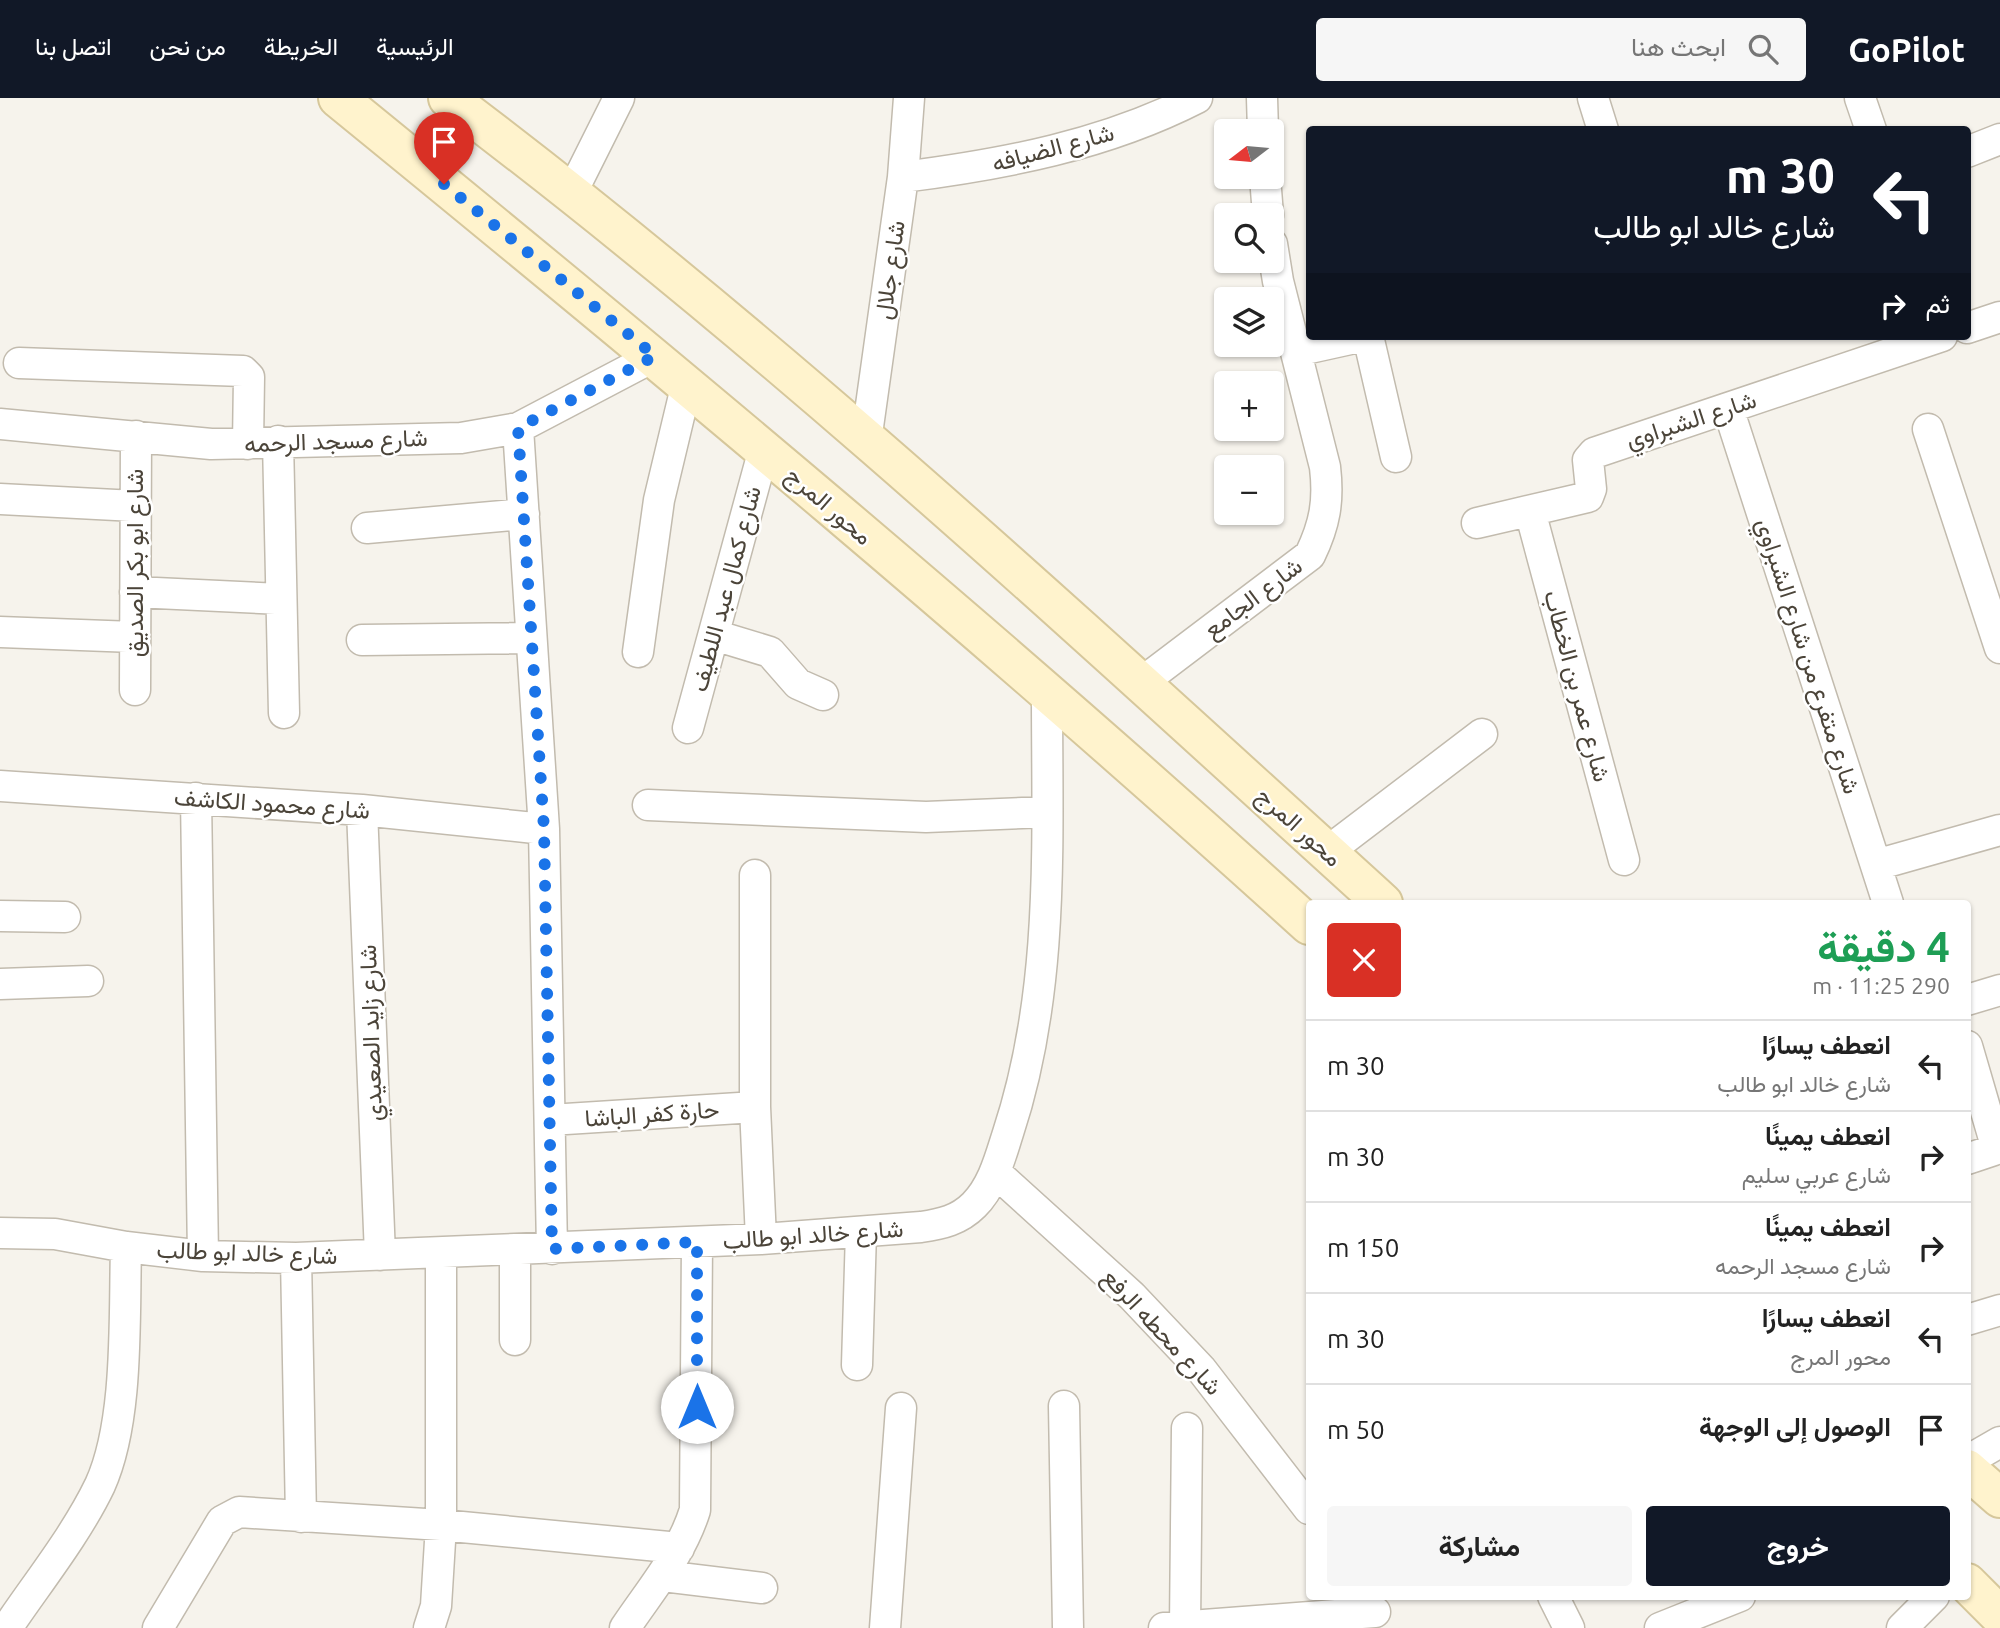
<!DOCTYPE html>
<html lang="ar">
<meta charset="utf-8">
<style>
:root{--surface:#fff;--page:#f6f6f6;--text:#222;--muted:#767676;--line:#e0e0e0;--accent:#111827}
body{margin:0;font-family:Ubuntu,Vazirmatn,sans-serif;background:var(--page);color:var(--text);direction:rtl;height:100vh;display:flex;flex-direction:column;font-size:26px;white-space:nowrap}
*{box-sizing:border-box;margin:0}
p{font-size:23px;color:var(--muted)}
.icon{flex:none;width:38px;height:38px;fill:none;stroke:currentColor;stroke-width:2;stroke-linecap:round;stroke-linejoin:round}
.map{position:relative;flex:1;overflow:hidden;direction:ltr}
.details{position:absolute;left:1306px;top:802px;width:665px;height:700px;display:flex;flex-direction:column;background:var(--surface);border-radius:7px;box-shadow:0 2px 5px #0004;direction:rtl}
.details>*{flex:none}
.top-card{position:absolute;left:1306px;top:28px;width:665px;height:214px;border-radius:7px;box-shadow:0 2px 5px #0004;direction:rtl;background:#111827;color:#fff;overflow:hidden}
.needle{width:46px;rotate:254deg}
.tools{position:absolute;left:1214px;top:21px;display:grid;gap:14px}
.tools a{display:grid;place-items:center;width:70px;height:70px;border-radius:7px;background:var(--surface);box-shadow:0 2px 5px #0004;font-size:35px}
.pin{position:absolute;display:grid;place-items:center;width:60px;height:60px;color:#fff;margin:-72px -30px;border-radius:50% 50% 50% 0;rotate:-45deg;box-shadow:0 0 7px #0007}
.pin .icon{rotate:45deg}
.me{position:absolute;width:77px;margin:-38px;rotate:0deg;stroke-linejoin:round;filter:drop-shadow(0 0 5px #0008)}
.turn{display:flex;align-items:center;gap:24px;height:147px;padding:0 21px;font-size:32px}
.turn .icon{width:91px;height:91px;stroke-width:2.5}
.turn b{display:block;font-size:49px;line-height:60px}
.then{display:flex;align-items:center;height:66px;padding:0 21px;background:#0003;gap:14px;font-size:26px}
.round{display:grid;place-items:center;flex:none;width:74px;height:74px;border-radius:7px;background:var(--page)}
.overview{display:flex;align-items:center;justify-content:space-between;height:119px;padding:0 21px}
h1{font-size:42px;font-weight:700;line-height:52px;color:#1e9e55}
.button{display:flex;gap:14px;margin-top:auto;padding:14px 21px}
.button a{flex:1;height:80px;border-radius:7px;background:var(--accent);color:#fff;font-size:28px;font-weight:700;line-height:80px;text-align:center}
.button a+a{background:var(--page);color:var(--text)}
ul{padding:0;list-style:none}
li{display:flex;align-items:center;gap:21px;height:91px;padding:0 21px;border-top:2px solid var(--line)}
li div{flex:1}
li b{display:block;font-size:26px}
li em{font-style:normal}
header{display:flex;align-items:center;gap:42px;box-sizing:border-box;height:98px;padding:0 35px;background:var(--accent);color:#fff}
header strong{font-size:33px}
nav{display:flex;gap:38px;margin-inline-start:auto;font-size:24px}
.search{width:490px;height:63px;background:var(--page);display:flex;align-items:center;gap:18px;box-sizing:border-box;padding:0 24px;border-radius:7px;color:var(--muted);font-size:26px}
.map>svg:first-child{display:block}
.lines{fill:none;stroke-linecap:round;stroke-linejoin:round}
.minor-casing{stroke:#c2bbae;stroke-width:33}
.secondary-casing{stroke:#d6c79b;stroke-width:42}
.minor{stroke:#fff;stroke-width:30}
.secondary{stroke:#fff3cd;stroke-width:38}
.route{stroke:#1a73e8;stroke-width:12;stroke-dasharray:0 21.6}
.labels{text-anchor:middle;stroke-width:5;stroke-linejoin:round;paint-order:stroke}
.street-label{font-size:24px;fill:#4b4439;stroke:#fff}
</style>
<header>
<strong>GoPilot</strong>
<div class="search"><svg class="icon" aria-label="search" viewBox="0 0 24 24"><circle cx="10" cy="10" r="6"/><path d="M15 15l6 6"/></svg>ابحث هنا</div>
<nav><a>الرئيسية</a><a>الخريطة</a><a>من نحن</a><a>اتصل بنا</a></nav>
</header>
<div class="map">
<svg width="2000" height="1530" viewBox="0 0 2000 1530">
<rect width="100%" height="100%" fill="#f6f3ec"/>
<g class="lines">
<defs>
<path id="minor" d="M1262,0L1263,33
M1593,0L1603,32
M1860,0L1871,32
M1967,54L2000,41
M903,79C1005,66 1105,47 1197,0
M1265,79L1268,117
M572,94L619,0
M1967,230L2000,219
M1368,238L1396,359
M1296,253L1364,238
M19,265L243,273L249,279L248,346
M1728,310L1888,805
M0,326L211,346L461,340L518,330L655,258
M518,330L544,731L552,1151
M1928,331L2000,550
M278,343L284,615
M866,343L903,79L909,0
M0,401L135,408
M1530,413L1624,762
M1477,425L1588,399L1591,391L1588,362L1594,355L1942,238
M367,430L524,416
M135,494L281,501
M0,534L134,539
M714,537L770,554L798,586L823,597
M362,542L531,540
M638,554L659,402L687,285
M1141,585L1310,457C1325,426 1329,403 1325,369L1278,183L1272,146
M135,592L136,338
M688,630L764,351
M0,688L362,712L544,731
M196,700L203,1158
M648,707L926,719L1047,714
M362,712L380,1157
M1327,754L1482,636
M1876,767L2000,732
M755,777V1009L761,1141
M0,818L65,819
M0,886L88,883
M1967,902L2000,892
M1967,948L1997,1051
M550,1022L755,1009
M1967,1061L2000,1050
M995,1074L1132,1198L1201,1271L1309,1411
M0,1135L55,1136L126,1149L203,1158L296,1160L761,1141L921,1129C942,1126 959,1122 974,1107C993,1088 1000,1060 1008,1035C1055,893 1047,745 1047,597
M515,1152V1242
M296,1160L301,1419
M1967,1222L2000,1212
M857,1267L861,1134
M1064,1308L1068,1530
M1967,1363L2000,1344
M663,1478L762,1490
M1553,1498L1569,1530
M1185,1529L1187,1330
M7,1530C38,1484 76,1437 100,1387C129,1323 124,1220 126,1149
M158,1530L222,1423L239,1414L441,1427L679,1450
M429,1530L436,1508L441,1427V1155
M625,1530C651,1491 681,1457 695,1412L697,1144
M885,1530L901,1310
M1164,1530L1375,1514
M1660,1530L1740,1498
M1902,1530L1934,1498"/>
<path id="secondary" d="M338,0C668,269 994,541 1309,827
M448,0C776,247 1079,529 1383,805
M1967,1371L2000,1400
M1967,1485L2000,1518"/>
</defs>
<use href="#minor" class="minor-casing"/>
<use href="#secondary" class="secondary-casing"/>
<use href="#minor" class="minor"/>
<use href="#secondary" class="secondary"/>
</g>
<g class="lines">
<path class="route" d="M444,86L655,258L518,330L544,731L552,1151L697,1144V1309"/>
</g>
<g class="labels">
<g class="street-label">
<text transform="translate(1053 50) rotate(-15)" y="8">شارع الضيافه</text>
<text transform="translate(890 172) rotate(-82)" y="8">شارع جلال</text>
<text transform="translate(1691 322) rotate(-18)" y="8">شارع الشبراوي</text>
<text transform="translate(336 343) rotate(-2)" y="8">شارع مسجد الرحمه</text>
<text transform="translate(829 408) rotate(41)" y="8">محور المرج</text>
<text transform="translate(135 465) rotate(-90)" y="8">شارع ابو بكر الصديق</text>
<text transform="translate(726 491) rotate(-75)" y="8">شارع كمال عبد اللطيف</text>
<text transform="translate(1253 500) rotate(-37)" y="8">شارع الجامع</text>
<text transform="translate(1808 558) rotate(72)" y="8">شارع متفرع من شارع الشبراوي</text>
<text transform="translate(1577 588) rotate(75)" y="8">شارع عمر بن الخطاب</text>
<text transform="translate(272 706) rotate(4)" y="8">شارع محمود الكاشف</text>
<text transform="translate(1299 729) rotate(42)" y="8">محور المرج</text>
<text transform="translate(371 935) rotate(-92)" y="8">شارع زايد الصعيدي</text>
<text transform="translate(652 1016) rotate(-4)" y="8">حارة كفر الباشا</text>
<text transform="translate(813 1137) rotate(-4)" y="8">شارع خالد ابو طالب</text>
<text transform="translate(247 1155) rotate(2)" y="8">شارع خالد ابو طالب</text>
<text transform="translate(1162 1234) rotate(47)" y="8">شارع محطه الرفع</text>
</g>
</g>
</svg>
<div class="tools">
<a><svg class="needle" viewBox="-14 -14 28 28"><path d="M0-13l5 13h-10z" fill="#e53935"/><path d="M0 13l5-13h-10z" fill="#767676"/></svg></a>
<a><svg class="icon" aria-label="search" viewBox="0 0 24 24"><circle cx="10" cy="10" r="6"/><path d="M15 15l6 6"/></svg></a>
<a><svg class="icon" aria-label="layers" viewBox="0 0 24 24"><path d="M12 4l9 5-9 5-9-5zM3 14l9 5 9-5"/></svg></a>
<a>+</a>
<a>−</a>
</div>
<div class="pin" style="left:444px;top:86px;background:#d93025"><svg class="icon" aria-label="arrive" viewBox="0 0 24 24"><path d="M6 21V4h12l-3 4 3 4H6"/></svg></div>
<svg class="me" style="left:697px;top:1309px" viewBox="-20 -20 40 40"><circle r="19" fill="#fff"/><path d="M0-13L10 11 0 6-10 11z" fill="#1a73e8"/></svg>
<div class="top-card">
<div class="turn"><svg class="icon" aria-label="left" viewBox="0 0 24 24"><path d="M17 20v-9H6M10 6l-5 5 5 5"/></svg><div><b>30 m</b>شارع خالد ابو طالب</div></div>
<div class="then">ثم<svg class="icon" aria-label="right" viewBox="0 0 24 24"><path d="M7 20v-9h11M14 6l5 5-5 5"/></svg></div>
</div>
<section class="details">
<div class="overview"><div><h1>4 دقيقة</h1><p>290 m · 11:25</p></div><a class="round" style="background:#d93025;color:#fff"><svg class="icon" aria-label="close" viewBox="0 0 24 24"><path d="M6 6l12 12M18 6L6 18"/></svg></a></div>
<ul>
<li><svg class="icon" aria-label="left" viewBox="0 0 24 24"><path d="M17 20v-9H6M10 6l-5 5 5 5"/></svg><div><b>انعطف يسارًا</b><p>شارع خالد ابو طالب</p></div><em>30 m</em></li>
<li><svg class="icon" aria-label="right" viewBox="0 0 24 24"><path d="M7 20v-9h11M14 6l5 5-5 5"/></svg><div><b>انعطف يمينًا</b><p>شارع عربي سليم</p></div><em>30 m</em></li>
<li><svg class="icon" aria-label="right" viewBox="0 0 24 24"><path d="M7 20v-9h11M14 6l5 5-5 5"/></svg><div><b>انعطف يمينًا</b><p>شارع مسجد الرحمه</p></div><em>150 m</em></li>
<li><svg class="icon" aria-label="left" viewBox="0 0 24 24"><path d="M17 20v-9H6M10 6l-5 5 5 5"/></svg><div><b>انعطف يسارًا</b><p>محور المرج</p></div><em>30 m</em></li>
<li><svg class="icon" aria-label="arrive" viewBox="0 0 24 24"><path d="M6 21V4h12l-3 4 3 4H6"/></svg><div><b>الوصول إلى الوجهة</b></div><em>50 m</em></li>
</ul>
<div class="button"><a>خروج</a><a>مشاركة</a></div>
</section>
</div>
